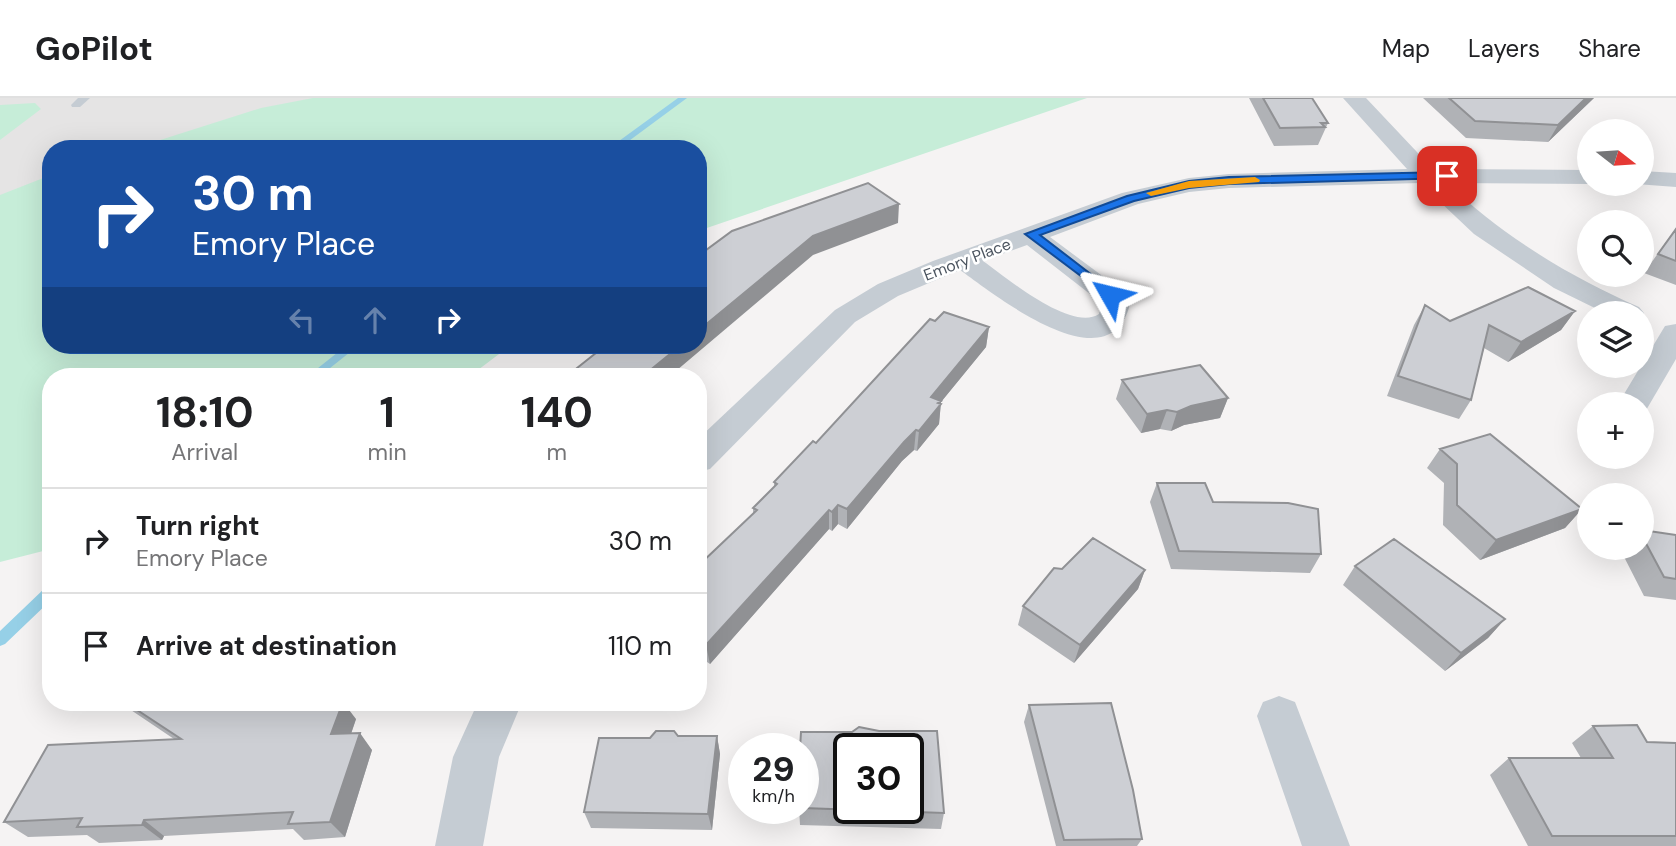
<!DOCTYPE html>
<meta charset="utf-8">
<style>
:root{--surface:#fff;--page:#f6f6f6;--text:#202124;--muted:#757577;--line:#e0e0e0}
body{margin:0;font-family:"DM Sans",sans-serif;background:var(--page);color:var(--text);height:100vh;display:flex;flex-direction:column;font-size:26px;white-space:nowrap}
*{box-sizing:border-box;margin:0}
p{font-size:23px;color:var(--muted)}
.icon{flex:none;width:38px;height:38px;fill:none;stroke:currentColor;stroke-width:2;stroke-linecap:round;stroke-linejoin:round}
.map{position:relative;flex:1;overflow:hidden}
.sheet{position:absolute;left:42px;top:270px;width:665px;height:343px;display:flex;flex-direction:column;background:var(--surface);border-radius:28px;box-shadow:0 7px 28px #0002}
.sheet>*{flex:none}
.guide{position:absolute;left:42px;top:42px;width:665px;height:214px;border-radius:28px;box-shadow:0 7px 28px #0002;background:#1a4fa0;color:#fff;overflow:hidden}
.needle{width:46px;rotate:107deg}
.buttons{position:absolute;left:1577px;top:21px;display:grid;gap:14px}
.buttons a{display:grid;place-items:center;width:77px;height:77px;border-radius:50%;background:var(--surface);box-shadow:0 7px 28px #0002;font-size:35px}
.speed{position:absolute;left:728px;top:635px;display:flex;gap:14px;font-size:35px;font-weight:700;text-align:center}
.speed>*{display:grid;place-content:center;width:91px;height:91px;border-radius:50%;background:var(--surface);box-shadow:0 7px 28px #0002;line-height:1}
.speed small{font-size:18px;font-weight:400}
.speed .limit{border:4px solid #111;border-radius:10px;background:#fff;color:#111}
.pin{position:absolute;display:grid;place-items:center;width:60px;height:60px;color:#fff;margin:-30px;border-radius:14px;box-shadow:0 4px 10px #0006}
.me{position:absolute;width:77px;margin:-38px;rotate:307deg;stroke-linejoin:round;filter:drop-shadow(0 0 5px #0008)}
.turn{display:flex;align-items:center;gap:24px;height:147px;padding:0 35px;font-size:32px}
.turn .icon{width:91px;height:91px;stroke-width:2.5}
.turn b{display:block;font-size:49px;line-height:60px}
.lanes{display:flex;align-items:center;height:66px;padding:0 35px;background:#0003;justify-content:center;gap:35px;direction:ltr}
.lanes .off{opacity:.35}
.eta{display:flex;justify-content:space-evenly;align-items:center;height:119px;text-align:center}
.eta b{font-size:42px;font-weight:700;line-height:49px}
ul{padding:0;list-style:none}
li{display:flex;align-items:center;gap:21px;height:105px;padding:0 35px;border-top:2px solid var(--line)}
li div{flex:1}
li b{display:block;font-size:26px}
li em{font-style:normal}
header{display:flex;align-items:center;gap:42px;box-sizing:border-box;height:98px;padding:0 35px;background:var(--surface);border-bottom:2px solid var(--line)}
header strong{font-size:33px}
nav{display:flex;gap:38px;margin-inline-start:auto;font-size:24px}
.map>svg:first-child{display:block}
.education{fill:#e5e4e4}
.green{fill:#c6edd8}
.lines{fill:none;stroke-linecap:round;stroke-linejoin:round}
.stream{fill:#96d0e7;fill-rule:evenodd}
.lane{fill:#c5ccd3;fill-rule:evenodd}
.street{fill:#c5ccd3;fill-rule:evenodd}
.wall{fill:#b0b2b6}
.shaded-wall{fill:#909194}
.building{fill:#cdcfd4;stroke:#909194;stroke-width:2;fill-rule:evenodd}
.route{fill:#1a73e8;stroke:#114b97;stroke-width:2}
.slow{fill:#f59e0b}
.labels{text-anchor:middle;stroke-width:5;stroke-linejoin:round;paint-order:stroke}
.far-street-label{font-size:16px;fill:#4b545f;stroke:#fff}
</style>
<header>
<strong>GoPilot</strong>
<nav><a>Map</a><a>Layers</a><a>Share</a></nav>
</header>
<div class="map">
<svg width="1676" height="748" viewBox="0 0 1676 748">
<rect width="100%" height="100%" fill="#f5f3f3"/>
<path class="education" d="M0,0H391L253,51H51V120L0,137Z"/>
<path class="green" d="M313,0H1087L698,133V51H132L261,10Z
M35,5L41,11L0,42V7Z
M51,77V247H511L470,278H51V451L0,464V97Z"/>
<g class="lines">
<path class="stream" d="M678,0H687L618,51H608Z
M347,247H359L320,278H308Z
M51,488V502L5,546L0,548V533L46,489Z"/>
<path class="lane" d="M78,0H90L80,9H72L71,7Z"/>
<path class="street" d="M1343,0H1366L1433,71L1589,72V86L1447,85C1503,138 1568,178 1639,209L1644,215L1642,218V215H1605L1554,190L1474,136L1420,85L1229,90L1189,94L1138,106L1050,139L1120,191L1130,206C1110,289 995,197 960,172L898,198L855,224L710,371L698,374V341L835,212L878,186L933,163L1122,95L1189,80L1229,76L1407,71ZM1027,147L1099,203L1102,206L1099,216C1071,234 1007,180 983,163Z
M1642,73L1676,75V89L1636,86H1642Z
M1676,226V261L1645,314L1642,315V306H1618L1665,228Z
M1279,598L1295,604L1350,748H1302L1257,618L1263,604Z
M478,604H522L499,659L483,748H435L453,659Z"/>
</g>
<path class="wall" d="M1249,0H1312L1328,25L1318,47L1274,48Z
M1423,0H1594L1548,44L1466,40Z
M1676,130V187L1644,175Z
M1425,207L1450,223L1575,213L1561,232L1508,264L1484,250L1471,302L1459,321L1387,298L1414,227Z
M935,223L989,229L986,249L941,304L939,326L917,353L914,352L902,363L847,431L838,426L832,433L829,431L710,566L698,558V468L753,416V410L774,389V384L816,345Z
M1122,282L1228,300L1220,320L1184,327L1171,333L1160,331L1141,335L1116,301Z
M1440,351L1582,411L1565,430L1480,462L1443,427L1444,385L1427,370Z
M1157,385L1213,404L1321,456L1310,475L1171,471L1150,404Z
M1642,432L1676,437V502L1644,498L1620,451L1621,450H1642Z
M1355,468L1505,521L1488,540L1445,573L1343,487Z
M1062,471L1145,472L1138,491L1074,565L1018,527L1023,508Z
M119,604H272L275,607L356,621L351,636L372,652L345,739L304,742L293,731L164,738L162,742L99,745L87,737L28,739L4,724L174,641Z
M1029,607L1142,741L1137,748H1056L1024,624Z
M1593,628L1647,644L1676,645V748H1528L1490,677L1509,660H1581L1572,645Z
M879,633L944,715L941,731L800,727L799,710L852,634Z
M678,638H717L720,656L712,732L591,730L584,714L650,640Z"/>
<path class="shaded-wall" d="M1586,0H1594L1548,44L1558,27Z
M899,106L898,125L813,157L670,278H643L681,247H698V233L813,138Z
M1575,213L1561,232L1508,264L1521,244Z
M989,229L986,249L941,304L939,326L917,353L919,333L931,299Z
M1228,300L1220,320L1184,327L1171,333L1177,314L1191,308Z
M1167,312L1160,331L1141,335L1147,316Z
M916,332L914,352L902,363L847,431V411L904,344Z
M838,407V426L832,433V414Z
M1582,411L1565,430L1480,462L1496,442Z
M829,412V431L710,566L706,547Z
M1145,472L1138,491L1074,565L1080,547Z
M1505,521L1488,540L1445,573L1461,555Z
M267,604H272L284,618L265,607Z
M343,604L356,621L345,653L331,636Z
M360,635L372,652L345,739L330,724Z
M717,638L720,656L712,732L708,716Z
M144,722L164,738L162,742L142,727Z"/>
<path class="building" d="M1263,0H1312L1328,25H1321L1325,29L1280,30Z
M1449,0H1586L1558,27L1475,23Z
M868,85L899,106L813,138L698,233V158L732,133Z
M1676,131V163L1658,156Z
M1528,189L1575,213L1521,244L1489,227L1471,302L1398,278L1425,207L1450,223Z
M944,214L989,229L931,299L941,303L938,305L941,306L919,333L916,332L904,344L847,411L838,407L832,414L829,412L706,547L698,542V468L757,412L753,410L777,386L774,384L813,343L816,345L930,221L935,223Z
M606,247H681L643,278H567Z
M1200,267L1228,300L1191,308L1177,314L1167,312L1147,316L1122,282Z
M1490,336L1582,411L1496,442L1457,407V366L1440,351Z
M1157,385H1205L1213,404L1288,405L1318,411L1321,456L1179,453Z
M1642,432L1676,437V481L1664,479L1642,438Z
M1093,440L1145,472L1080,547L1023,508L1054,470L1062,471Z
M1394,441L1505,521L1461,555L1355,468Z
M125,604H267L265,607L343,604L331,636L360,635L330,724L288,726L293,714L144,722L142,727L77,729L82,720L4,724L48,647L181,641Z
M1111,605L1133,692L1142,741L1064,742L1029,607Z
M1637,627L1647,644L1676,645V738H1552L1509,660H1613L1593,628Z
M859,629L879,633H937L944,715L803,710V651H800L801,634H852ZM849,651H908V710H849Z
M656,633H674L678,638H717L708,716L584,714L599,640H650Z"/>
<path class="route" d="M1447,74L1453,78L1451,80L1229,86L1189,90L1134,103L1040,137L1114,194V199L1110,200L1025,136L1127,98L1189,83L1229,79Z"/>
<path class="slow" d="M1255,79L1260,82L1259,84L1189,90L1151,98L1146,95L1189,83Z"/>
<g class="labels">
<g class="far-street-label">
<text transform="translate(967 161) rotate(-21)" y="6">Emory Place</text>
</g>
</g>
</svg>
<div class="buttons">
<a><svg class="needle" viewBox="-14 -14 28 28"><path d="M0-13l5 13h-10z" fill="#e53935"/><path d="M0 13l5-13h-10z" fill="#757577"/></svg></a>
<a><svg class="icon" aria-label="search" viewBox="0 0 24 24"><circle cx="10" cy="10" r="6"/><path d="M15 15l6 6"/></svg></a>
<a><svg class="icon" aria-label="layers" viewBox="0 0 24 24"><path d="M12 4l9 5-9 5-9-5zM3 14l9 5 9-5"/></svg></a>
<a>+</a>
<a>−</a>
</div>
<div class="speed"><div>29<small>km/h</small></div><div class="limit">30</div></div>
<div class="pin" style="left:1447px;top:78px;background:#d93025"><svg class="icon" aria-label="arrive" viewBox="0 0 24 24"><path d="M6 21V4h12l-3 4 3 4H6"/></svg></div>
<svg class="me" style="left:1110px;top:197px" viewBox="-20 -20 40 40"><path d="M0-17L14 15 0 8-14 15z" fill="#1a73e8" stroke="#fff" stroke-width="4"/></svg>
<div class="guide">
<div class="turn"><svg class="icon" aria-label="right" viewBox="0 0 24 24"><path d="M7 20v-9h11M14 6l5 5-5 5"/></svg><div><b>30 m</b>Emory Place</div></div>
<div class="lanes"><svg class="icon off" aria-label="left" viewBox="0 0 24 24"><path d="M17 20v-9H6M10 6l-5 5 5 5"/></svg><svg class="icon off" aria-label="ahead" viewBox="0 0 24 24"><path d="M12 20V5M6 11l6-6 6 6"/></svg><svg class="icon" aria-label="right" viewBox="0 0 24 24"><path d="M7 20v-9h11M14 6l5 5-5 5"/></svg></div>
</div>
<section class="sheet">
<div class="eta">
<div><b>18:10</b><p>Arrival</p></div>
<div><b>1</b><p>min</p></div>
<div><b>140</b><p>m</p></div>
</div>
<ul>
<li><svg class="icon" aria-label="right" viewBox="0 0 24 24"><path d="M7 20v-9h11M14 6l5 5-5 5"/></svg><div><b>Turn right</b><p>Emory Place</p></div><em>30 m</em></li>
<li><svg class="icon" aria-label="arrive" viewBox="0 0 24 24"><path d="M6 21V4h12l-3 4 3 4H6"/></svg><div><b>Arrive at destination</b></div><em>110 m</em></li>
</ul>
</section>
</div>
